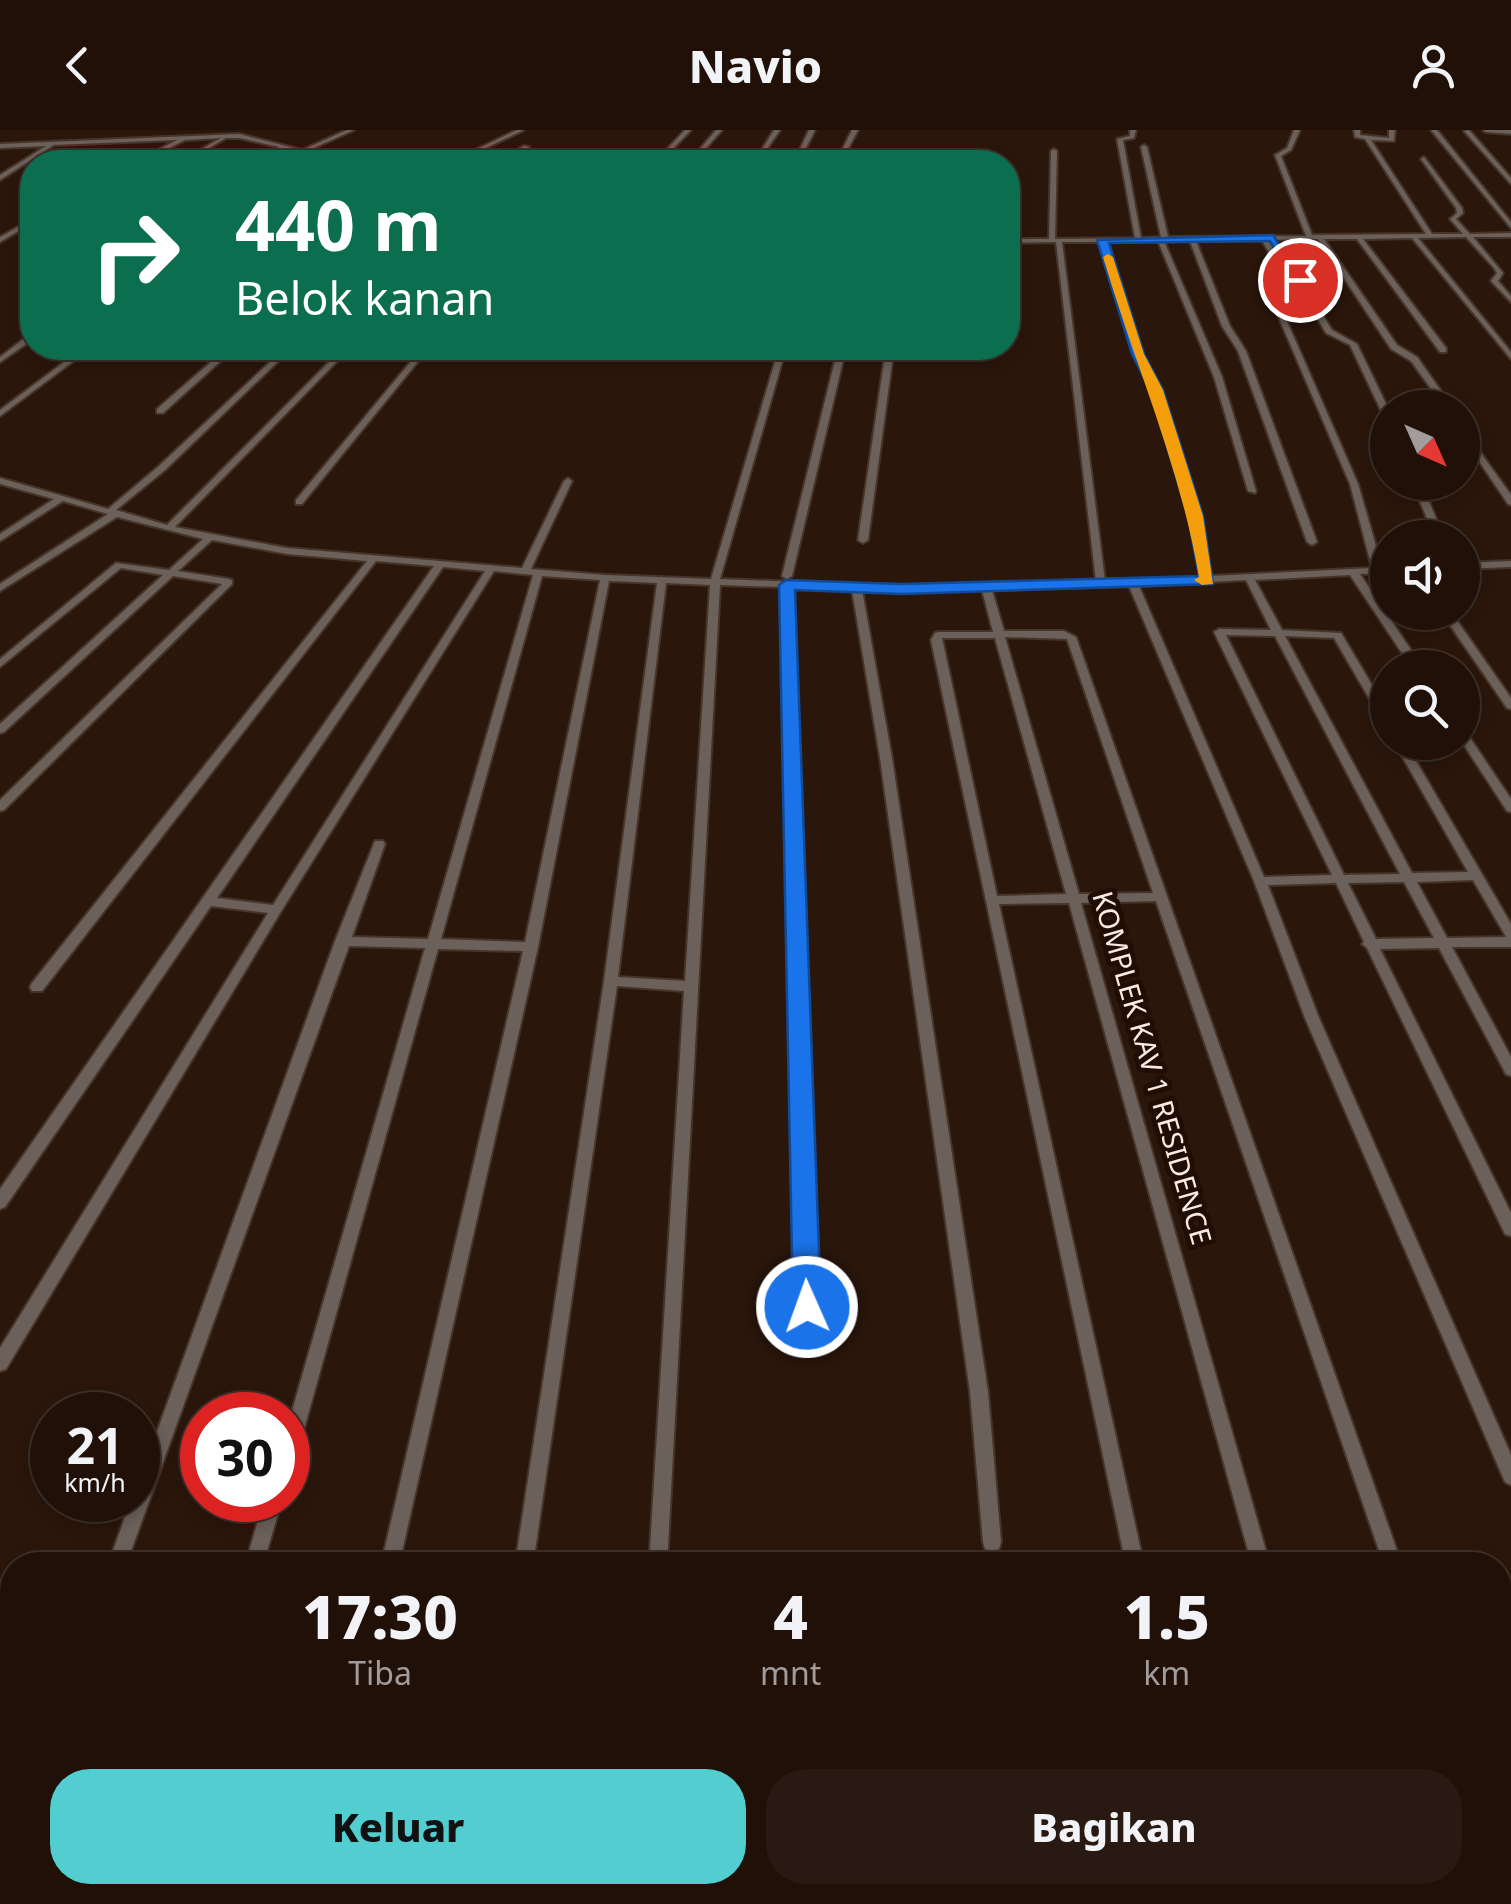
<!DOCTYPE html>
<html lang="id">
<style>
:root{--surface:#201008;--page:#281912;--text:#f1f3f6;--muted:#a29d9c;--line:#3d3029;--accent:#52cdd0}
body{margin:0;font-family:"Noto Sans",sans-serif;background:var(--page);color:var(--text);height:100vh;display:flex;flex-direction:column;font-size:38px;white-space:nowrap}
*{box-sizing:border-box;margin:0}
p{font-size:32px;color:var(--muted)}
.icon{flex:none;width:55px;height:55px;fill:none;stroke:currentColor;stroke-width:2;stroke-linecap:round;stroke-linejoin:round}
.map{position:relative;flex:1;overflow:hidden}
.side{position:absolute;left:0px;top:1422px;width:1512px;height:352px;display:flex;flex-direction:column;background:var(--surface);border-radius:40px 40px 0 0;box-shadow:0 5px 15px #0003,0 0 0 2px var(--line)}
.side>*{flex:none}
.hud{position:absolute;left:20px;top:20px;width:1000px;height:210px;border-radius:40px;box-shadow:0 5px 15px #0003,0 0 0 2px var(--line);background:#0b6e4f;color:#fff;overflow:hidden}
.needle{width:65px;rotate:135deg}
.buttons{position:absolute;left:1370px;top:260px;display:grid;gap:20px}
.buttons a{display:grid;place-items:center;width:110px;height:110px;border-radius:50%;background:var(--surface);box-shadow:0 5px 15px #0003,0 0 0 2px var(--line);font-size:50px}
.speed{position:absolute;left:30px;top:1262px;display:flex;gap:20px;font-size:50px;font-weight:700;text-align:center}
.speed>*{display:grid;place-content:center;width:130px;height:130px;border-radius:50%;background:var(--surface);box-shadow:0 5px 15px #0003,0 0 0 2px var(--line);line-height:1}
.speed small{font-size:25px;font-weight:400}
.speed .limit{border:15px solid #d22;background:#fff;color:#111}
.pin{position:absolute;display:grid;place-items:center;width:85px;height:85px;color:#fff;margin:-42px;border:5px solid #fff;border-radius:50%;box-shadow:0 2px 10px #0007}
.me{position:absolute;width:110px;margin:-55px;rotate:358deg;stroke-linejoin:round;filter:drop-shadow(0 0 8px #0008)}
.turn{display:flex;align-items:center;gap:35px;height:210px;padding:0 50px;font-size:45px}
.turn .icon{width:130px;height:130px;stroke-width:2.5}
.turn b{display:block;font-size:70px;line-height:85px}
.eta{display:flex;justify-content:space-evenly;align-items:center;height:170px;text-align:center}
.eta b{font-size:60px;font-weight:800;line-height:70px}
.action{display:flex;gap:20px;margin-top:auto;padding:20px 50px}
.action a{flex:1;height:115px;border-radius:40px;background:var(--accent);color:#111;font-size:40px;font-weight:800;line-height:115px;text-align:center}
.action a+a{background:var(--page);color:var(--text)}
header{display:flex;justify-content:space-between;align-items:center;height:130px;padding:0 50px;background:var(--surface);font-size:45px;font-weight:800}
.map>svg:first-child{display:block}
.lines{fill:none;stroke-linecap:round;stroke-linejoin:round}
.street-casing{stroke:#473429;stroke-width:4}
.street{fill:#6b605a;fill-rule:evenodd}
.route{fill:#1a73e8;stroke:#114b97;stroke-width:2.5}
.slow{fill:#f59e0b}
.labels{text-anchor:middle;stroke-width:10;stroke-linejoin:round;paint-order:stroke}
.street-label{font-size:28px;fill:#f9eae3;stroke:#200d04}
</style>
<header><svg class="icon" aria-label="back" viewBox="0 0 24 24"><path d="M15 5l-7 7 7 7"/></svg>Navio<svg class="icon" aria-label="person" viewBox="0 0 24 24"><circle cx="12" cy="8" r="4"/><path d="M4 21q1-7 8-7t8 7"/></svg></header>
<div class="map">
<svg width="1511" height="1774" viewBox="0 0 1511 1774">
<rect width="100%" height="100%" fill="#2a160b"/>
<g class="lines">
<defs>
<path id="street" d="M347,0H354L307,21L347,32L303,23L282,32H276L297,22L285,19L259,32H254L279,17L239,8H226L185,32H179L221,8L185,10L141,32H135L177,10L54,15L0,50V45L46,16L0,18V14L239,4L302,20Z
M517,0H524L456,32H450Z
M685,0H691L660,32H655Z
M716,0H722L694,32H689Z
M774,0H780L758,32H754Z
M809,0H815L799,32H794Z
M852,0H858L841,32H836Z
M1130,0H1136L1134,8L1123,10L1141,108L1161,107L1141,17L1144,15L1147,17L1168,107L1306,106L1275,25L1287,18L1294,0H1300L1291,20L1281,26L1312,105L1426,104L1365,9L1355,7L1354,0H1360V5L1389,8V0H1395L1394,11L1371,10L1432,104H1463L1450,89L1457,83L1456,78L1421,29L1424,27L1462,78L1463,83L1456,89L1470,104L1511,103V107H1473L1503,143L1498,151L1511,166V172L1491,151L1497,143L1494,138L1466,107L1418,108L1511,222V229L1412,108L1363,109L1446,218V222H1440L1357,109H1324L1397,215L1417,227L1453,278H1445L1411,231L1391,219L1318,109L1268,110L1287,145L1268,148L1358,354L1382,437H1388V443L1360,444L1423,538H1412L1350,445L1255,450L1282,500L1341,503L1388,582V595L1383,592L1334,508L1285,506L1412,743L1468,742L1394,612H1405L1511,794V817H1452L1511,927V946L1506,944L1439,818L1380,819L1511,1083V1106L1505,1104L1367,818L1362,814L1364,812L1336,753L1268,755L1319,888L1511,1325V1355L1505,1352L1305,888L1254,751L1129,456L992,460L1004,501H1064L1076,507L1402,1435H1384L1156,771L1081,773L1270,1435H1252L1069,773L999,774L1144,1435H1126L931,510L935,503L939,502H993L982,460H862L892,628L988,1262L1001,1412L999,1419L992,1421L985,1419L983,1412L970,1262L880,628L852,460L792,458L815,1177L813,1182L807,1184L801,1182L799,1177L782,457L720,455L667,1435H649L684,861L617,856L533,1435H515L604,851L657,453L609,451L538,817L399,1435H381L523,821L438,819L297,1324L294,1330L288,1333V1295L425,818L349,816L126,1435H108L131,1370H138V1354L335,811L375,711H383L385,714L352,807L428,809L533,445L494,441L280,783L6,1239L0,1241V1218L268,783L211,776L5,1077L0,1079V1059L434,436L376,431L42,861H32L30,857L32,853L367,431L287,424L212,410L178,441L229,449L232,450V454L4,680L0,681V670L222,454L173,446L4,602L0,603V594L163,445L121,438L0,537V529L116,433L169,440L203,409L117,387L0,461V454L108,384L63,371L0,411V404L54,369L0,354V348L108,379L159,336L285,218H292L165,340L116,380L167,395L343,218H350L175,397L287,418L522,438L564,351L568,348L572,351L531,439L605,445L711,449L779,218H786L720,449L902,456L1096,451L1056,112L1008,113V109H1049L1051,21L1054,19L1057,21L1055,109L1135,108L1117,9L1130,6ZM1262,110L1280,143L1261,146L1350,354L1372,438L1211,446L1200,385L1161,260L1142,224L1106,112L1158,111L1214,247L1248,361L1255,363L1256,361L1222,247L1164,111H1190L1222,196L1238,221L1307,412L1312,415L1317,412L1246,221L1230,196L1196,111ZM1062,112H1099L1134,224L1153,260L1192,385L1202,447L1105,451ZM443,437L485,441L273,775L217,768ZM542,446L600,450L525,812L441,809ZM1246,450L1271,500L1219,499L1214,502L1332,745L1264,747L1139,456ZM666,453L710,455L685,851L618,847ZM1226,505L1275,506L1400,744L1344,745ZM1005,507L1067,509L1153,763L1079,764ZM942,508H995L1066,764L997,766ZM1473,750L1505,805L1506,807L1447,808L1417,752ZM1404,752L1434,808L1376,809L1348,753Z
M1431,0H1437L1511,92V98Z
M1469,0L1511,48V54L1464,1Z
M1483,0H1511V4L1486,2Z
M524,16L529,17L502,32H496Z
M32,89V93L0,112V107Z
M1282,121L1332,200L1357,214L1388,278V289L1384,287L1350,215L1326,203L1279,123Z
M29,205H32V210L0,232V227Z
M83,218H91L0,286V280Z
M227,218H235L163,283H157V279Z
M422,218H429L302,374H296V370Z
M629,218H636L628,227L624,225Z
M838,218H846L792,446L787,449L782,446Z
M886,218H894L868,410L863,413L858,410Z
M1462,297L1511,365V375L1508,374L1462,306Z
M1412,352H1421L1444,408H1435Z
M1511,431V437L1462,439V433Z
M1441,482H1451L1511,568V579L1507,578Z
M1462,601L1466,602L1511,669V682L1507,681L1462,612Z
M264,1370H282L263,1435H245Z
M1511,1723V1745L1500,1747V1725Z
M586,1762H608L604,1774H582Z
M1340,1762H1362L1365,1774H1343Z
M1427,1762H1449L1453,1774H1431Z"/>
</defs>
<use href="#street" class="street-casing"/>
<use href="#street" class="street"/>
</g>
<path class="route" d="M1273,105L1304,153H1296L1270,111L1109,113L1144,224L1163,260L1203,386L1213,454L902,464L795,460L821,1177L817,1186L807,1190L797,1186L793,1177L779,455L786,450L902,454L1199,446L1188,386L1150,260L1132,224L1097,110Z"/>
<path class="slow" d="M1108,124L1113,127L1144,224L1163,260L1203,386L1213,454L1202,455L1194,450L1199,447C1180,335 1135,235 1103,127Z"/>
<g class="labels">
<g class="street-label">
<text transform="translate(1152 938) rotate(74)" y="10">KOMPLEK KAV 1 RESIDENCE</text>
</g>
</g>
</svg>
<div class="buttons">
<a><svg class="needle" viewBox="-14 -14 28 28"><path d="M0-13l5 13h-10z" fill="#e53935"/><path d="M0 13l5-13h-10z" fill="#a29d9c"/></svg></a>
<a><svg class="icon" aria-label="sound" viewBox="0 0 24 24"><path d="M4 9h4l5-4v14l-5-4H4zM17 9q2 3 0 6"/></svg></a>
<a><svg class="icon" aria-label="search" viewBox="0 0 24 24"><circle cx="10" cy="10" r="6"/><path d="M15 15l6 6"/></svg></a>
</div>
<div class="speed"><div>21<small>km/h</small></div><div class="limit">30</div></div>
<div class="pin" style="left:1300px;top:150px;background:#d93025"><svg class="icon" aria-label="arrive" viewBox="0 0 24 24"><path d="M6 21V4h12l-3 4 3 4H6"/></svg></div>
<svg class="me" style="left:807px;top:1177px" viewBox="-20 -20 40 40"><circle r="17" fill="#1a73e8" stroke="#fff" stroke-width="3"/><path d="M0-11L8 9 0 5-8 9z" fill="#fff"/></svg>
<div class="hud">
<div class="turn"><svg class="icon" aria-label="right" viewBox="0 0 24 24"><path d="M7 20v-9h11M14 6l5 5-5 5"/></svg><div><b>440 m</b>Belok kanan</div></div>
</div>
<section class="side">
<div class="eta">
<div><b>17:30</b><p>Tiba</p></div>
<div><b>4</b><p>mnt</p></div>
<div><b>1.5</b><p>km</p></div>
</div>
<div class="action"><a>Keluar</a><a>Bagikan</a></div>
</section>
</div>
